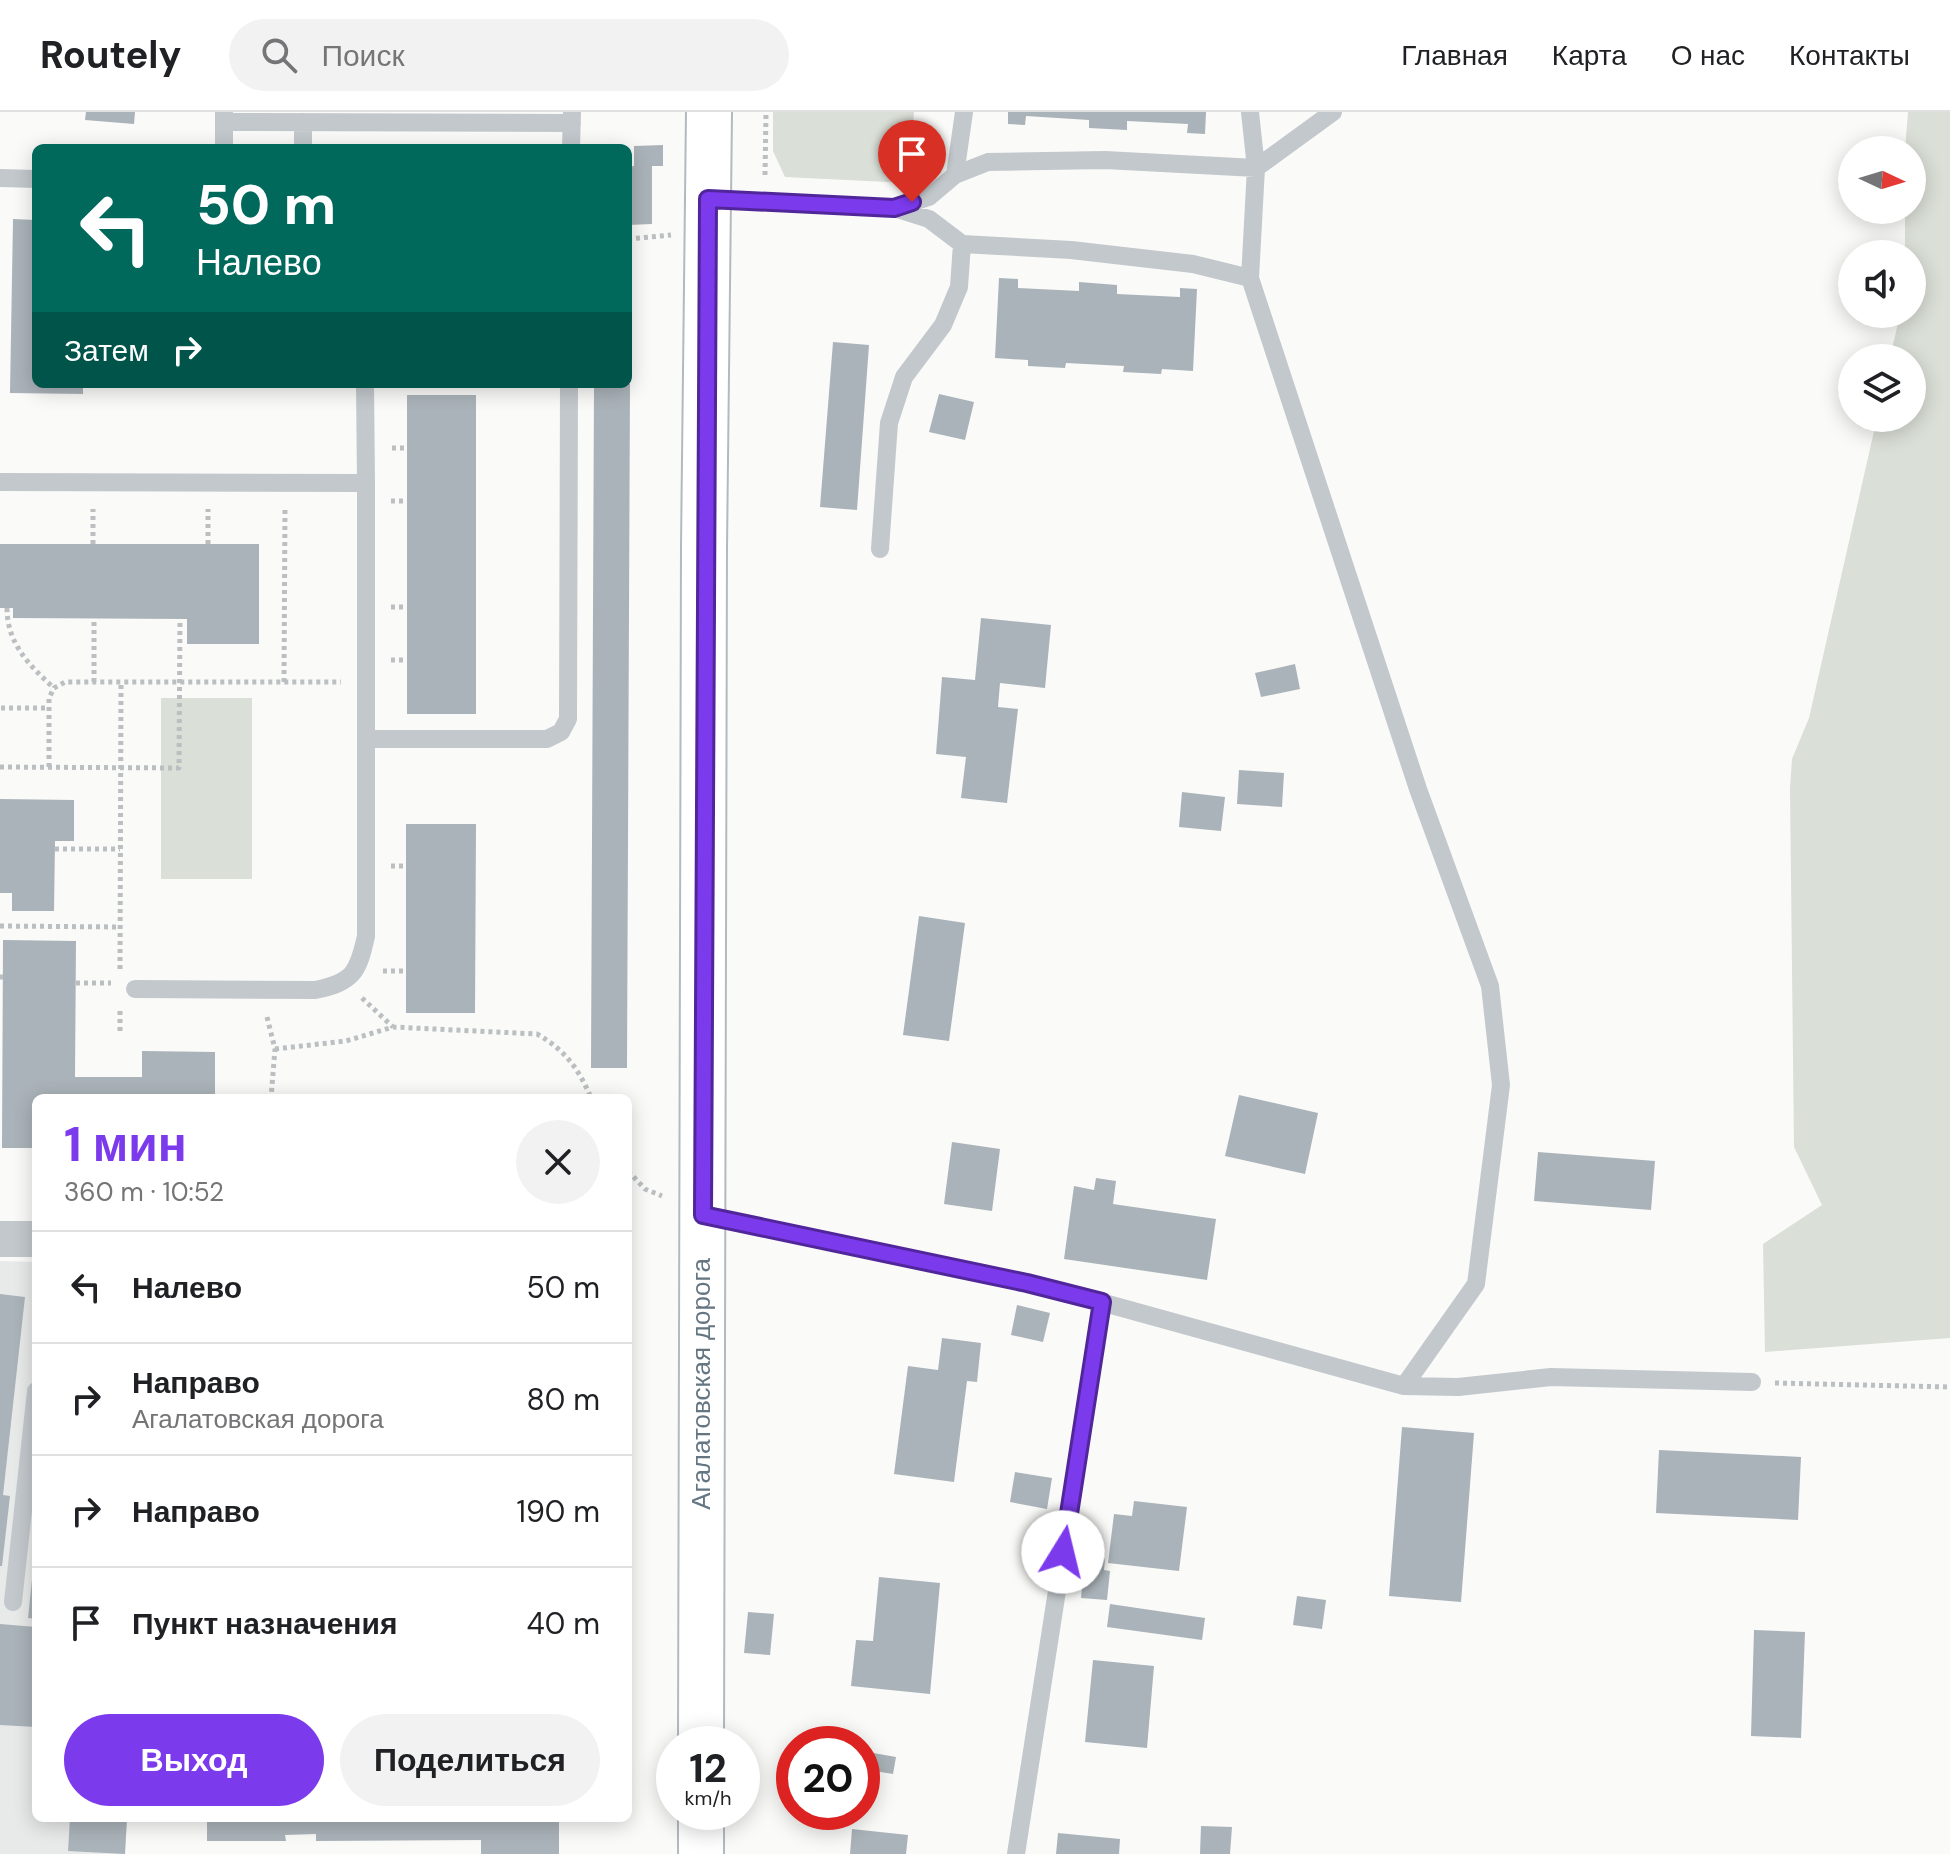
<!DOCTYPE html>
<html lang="ru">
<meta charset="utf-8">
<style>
:root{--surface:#fff;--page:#f2f2f2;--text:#202124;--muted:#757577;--line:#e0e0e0;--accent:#7c3aed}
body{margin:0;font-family:"DM Sans",sans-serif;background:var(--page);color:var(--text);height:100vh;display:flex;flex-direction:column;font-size:30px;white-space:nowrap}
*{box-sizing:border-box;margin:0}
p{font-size:26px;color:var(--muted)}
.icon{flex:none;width:44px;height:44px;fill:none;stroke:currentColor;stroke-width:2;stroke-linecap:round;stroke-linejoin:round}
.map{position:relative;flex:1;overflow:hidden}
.side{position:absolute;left:32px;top:982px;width:600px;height:728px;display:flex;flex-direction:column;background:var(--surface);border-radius:12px;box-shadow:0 4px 20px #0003}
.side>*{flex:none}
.banner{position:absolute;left:32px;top:32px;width:600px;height:244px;border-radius:12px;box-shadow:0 4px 20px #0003;background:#00695c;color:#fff;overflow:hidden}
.needle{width:52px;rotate:94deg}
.fabs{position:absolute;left:1838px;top:24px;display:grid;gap:16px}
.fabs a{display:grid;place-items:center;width:88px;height:88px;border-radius:50%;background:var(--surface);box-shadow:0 4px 20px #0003;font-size:40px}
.speed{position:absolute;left:656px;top:1614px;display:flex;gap:16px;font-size:40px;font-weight:700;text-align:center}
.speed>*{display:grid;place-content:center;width:104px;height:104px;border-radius:50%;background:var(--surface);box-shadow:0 4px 20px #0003;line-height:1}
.speed small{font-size:20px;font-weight:400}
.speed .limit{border:12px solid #d22;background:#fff;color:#111}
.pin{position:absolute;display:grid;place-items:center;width:68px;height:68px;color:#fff;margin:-82px -34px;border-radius:50% 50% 50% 0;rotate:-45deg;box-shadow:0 0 8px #0007}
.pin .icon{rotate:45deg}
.me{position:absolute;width:88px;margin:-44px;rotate:9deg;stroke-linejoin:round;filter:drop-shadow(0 0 6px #0008)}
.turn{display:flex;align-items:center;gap:28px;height:168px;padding:0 32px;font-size:36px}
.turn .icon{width:104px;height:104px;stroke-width:2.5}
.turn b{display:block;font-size:56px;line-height:68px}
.then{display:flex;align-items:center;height:76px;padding:0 32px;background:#0003;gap:16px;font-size:30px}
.round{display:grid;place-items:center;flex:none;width:84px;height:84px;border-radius:42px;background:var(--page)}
.head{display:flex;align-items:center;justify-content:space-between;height:136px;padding:0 32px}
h1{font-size:48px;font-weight:800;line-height:60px;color:var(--accent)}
.action{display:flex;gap:16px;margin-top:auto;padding:16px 32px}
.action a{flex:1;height:92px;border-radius:48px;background:var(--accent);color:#fff;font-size:32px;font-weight:800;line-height:92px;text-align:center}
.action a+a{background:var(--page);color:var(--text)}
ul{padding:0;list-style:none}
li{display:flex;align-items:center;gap:24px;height:112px;padding:0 32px;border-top:2px solid var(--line)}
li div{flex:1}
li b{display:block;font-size:30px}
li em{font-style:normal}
header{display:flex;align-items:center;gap:48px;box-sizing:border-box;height:112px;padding:0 40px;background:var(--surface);border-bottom:2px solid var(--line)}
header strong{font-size:38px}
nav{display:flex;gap:44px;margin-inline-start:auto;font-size:28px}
.search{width:560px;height:72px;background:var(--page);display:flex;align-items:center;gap:20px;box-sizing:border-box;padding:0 28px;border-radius:44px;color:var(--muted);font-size:30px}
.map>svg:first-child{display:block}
.built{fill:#e8e9e9}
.green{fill:#dadfd7}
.building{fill:#aab3b9}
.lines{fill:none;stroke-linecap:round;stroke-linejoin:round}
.secondary-casing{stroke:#b3babf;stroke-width:48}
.path{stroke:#bbbfc2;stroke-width:5;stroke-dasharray:4 4;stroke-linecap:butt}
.service{stroke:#c3c8cc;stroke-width:18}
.minor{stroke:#c3c8cc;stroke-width:36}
.secondary{stroke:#fff;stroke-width:44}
.route-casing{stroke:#51269a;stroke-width:20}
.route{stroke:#7c3aed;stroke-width:14}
.labels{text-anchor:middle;stroke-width:8;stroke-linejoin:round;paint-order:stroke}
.street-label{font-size:26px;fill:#657683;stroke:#fff}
</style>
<header>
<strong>Routely</strong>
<div class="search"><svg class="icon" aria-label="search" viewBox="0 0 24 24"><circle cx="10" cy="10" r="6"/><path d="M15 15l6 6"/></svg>Поиск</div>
<nav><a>Главная</a><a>Карта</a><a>О нас</a><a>Контакты</a></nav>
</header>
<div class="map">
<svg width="1950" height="1742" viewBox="0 0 1950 1742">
<rect width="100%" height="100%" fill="#fafaf8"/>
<path class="built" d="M0,1149L36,1150V1706H127L125,1742H0Z"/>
<path class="green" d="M773,0H914L908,71L785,65L773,39Z
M1908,0H1950V1226L1765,1240L1763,1132L1822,1093L1794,1035L1790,676L1792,647L1809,606L1877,306H1912V246H1890L1900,202H1912V142H1905V98H1912V38H1905Z
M161,586H252V767H161Z"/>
<path class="building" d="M86,0H135L134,12L85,8Z
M1008,0H1206L1205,22L1187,21L1188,12L1127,9V18L1089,16V8L1026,4L1025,13L1008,12Z
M663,33V54H652V112L628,113V55L634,54V34Z
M13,107L36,108V272H83V282L10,281Z
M999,166L1018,167V176L1079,179V170L1117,173V182L1180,185V176L1197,177L1193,259L1162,257L1161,262L1123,260L1124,254L1066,251L1065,256L1028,254V248L995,246Z
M833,230L869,233L857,398L820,395Z
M594,272H630L627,956H591Z
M939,282L974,290L965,328L929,320Z
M407,283H476V602H407Z
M0,432H259V532H187V507L13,506V496H0Z
M981,506L1051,513L1045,576L1000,571L998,595L1018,597L1007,691L961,686L966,645L936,642L942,565L975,568Z
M1295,552L1300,577L1261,585L1255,561Z
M1239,658L1284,661L1282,695L1237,692Z
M1182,680L1225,685L1221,719L1179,715Z
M0,687L74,688V729H55L54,799H12V781H0Z
M406,712H476L475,901H406Z
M919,804L965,811L949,929L903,923Z
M3,828L76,829L75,965H142V939L215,940V986H36V1036H2Z
M1239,983L1318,1001L1305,1062L1225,1044Z
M952,1030L1000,1037L992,1099L944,1092Z
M1538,1040L1655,1049L1651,1098L1534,1089Z
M1096,1066L1116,1069L1113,1092L1216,1107L1207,1168L1064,1147L1074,1074L1094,1078Z
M0,1182L25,1185L3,1383L10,1384L2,1454H0Z
M1017,1193L1050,1201L1043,1230L1011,1223Z
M942,1226L981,1231L977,1270L967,1269L954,1370L894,1362L908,1254L938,1258Z
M1402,1315L1474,1321L1461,1490L1389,1484Z
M1659,1338L1801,1345L1798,1408L1656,1401Z
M1015,1360L1052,1366L1047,1397L1010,1390Z
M1134,1389L1187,1395L1179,1459L1108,1451L1114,1402L1132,1404Z
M1085,1445L1105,1446L1104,1458L1110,1459L1107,1488L1081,1486Z
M34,1449H36V1507L28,1506Z
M879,1465L940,1471L930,1582L851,1574L856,1528L873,1529Z
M1297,1484L1326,1488L1322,1517L1293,1513Z
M1110,1492L1205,1506L1202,1528L1107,1515Z
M748,1500L774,1502L770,1543L744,1541Z
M0,1512L36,1515V1615L0,1613Z
M1754,1518L1805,1520L1801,1626L1751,1624Z
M1093,1548L1154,1554L1147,1636L1085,1630Z
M862,1639L896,1645L893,1662L862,1657Z
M70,1706H127L125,1742L68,1739Z
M207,1706H559V1742H481V1728L316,1729V1722L285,1723L286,1729H207Z
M1201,1714L1232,1715L1230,1742H1200Z
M852,1717L908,1723L906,1742H850Z
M1058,1721L1120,1727L1119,1742H1056Z"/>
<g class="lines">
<defs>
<path id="secondary" d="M701,1632L704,435L709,0
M701,1742V1700"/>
</defs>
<use href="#secondary" class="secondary-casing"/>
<path class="path" d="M765,63L766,0
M628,127L671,123
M392,336H407
M391,389H406
M93,432V397
M208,432V397
M391,495H406
M7,496C7,532 30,554 54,576
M391,548H406
M94,570V507
M284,570L285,395
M1,596H48
M0,655L179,656L180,507
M49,655V586L54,576L65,570H341
M55,737H120
M391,754H406
M0,814L120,815
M120,857L121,570
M383,859H406
M0,865H3
M76,871H111
M362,886L393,915
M120,899V922
M267,905L275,937L271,986
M275,937L346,929L393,915L537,922C565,938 579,957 591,986
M628,1059L645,1077L662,1084
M1775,1271L1950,1275"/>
<path class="service" d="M224,0V36
M1250,0L1256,56L1250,166L1418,677L1490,874L1501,973L1476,1172L1404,1274
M224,10L572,11
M303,36V10
M571,36L572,0
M955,63L964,0
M0,66L36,67
M708,87L894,96L929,107L962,132L1071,138L1193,152L1250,166
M894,96L929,85L955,63L988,50L1105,48L1256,56L1333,0
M365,272L366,371
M0,370L366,371V824C358,861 353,870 315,878L135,877
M880,437L889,311L904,265L943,213L959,175L962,132
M366,627H547L561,620L568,607L569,272
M703,1103L1050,1176L1404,1274L1458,1275L1551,1265L1752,1270
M13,1490L36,1279
M1016,1742L1102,1190"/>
<path class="minor" d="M0,1127H36"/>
<use href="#secondary" class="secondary"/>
</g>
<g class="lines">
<defs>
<path id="route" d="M912,90L894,96L708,87L703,1103L1027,1171L1102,1190L1063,1440"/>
</defs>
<use href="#route" class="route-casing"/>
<use href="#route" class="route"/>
</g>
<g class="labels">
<g class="street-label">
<text transform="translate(701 1272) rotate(-90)" y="9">Агалатовская дорога</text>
</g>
</g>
</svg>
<div class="fabs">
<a><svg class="needle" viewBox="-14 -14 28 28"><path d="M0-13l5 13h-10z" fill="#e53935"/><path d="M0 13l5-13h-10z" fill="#757577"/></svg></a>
<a><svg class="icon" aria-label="sound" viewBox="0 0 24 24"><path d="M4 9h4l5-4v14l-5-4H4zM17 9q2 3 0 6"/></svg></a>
<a><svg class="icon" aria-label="layers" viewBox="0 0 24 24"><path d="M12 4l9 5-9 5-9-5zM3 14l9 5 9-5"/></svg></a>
</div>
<div class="speed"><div>12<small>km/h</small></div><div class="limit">20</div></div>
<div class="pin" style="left:912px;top:90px;background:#d93025"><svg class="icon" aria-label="arrive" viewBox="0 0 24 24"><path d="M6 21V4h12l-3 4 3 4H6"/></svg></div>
<svg class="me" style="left:1063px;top:1440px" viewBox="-20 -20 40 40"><circle r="19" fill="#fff"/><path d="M0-13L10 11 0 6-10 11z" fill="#7c3aed"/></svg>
<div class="banner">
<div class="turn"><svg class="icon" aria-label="left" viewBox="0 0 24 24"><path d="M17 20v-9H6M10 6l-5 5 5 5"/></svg><div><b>50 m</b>Налево</div></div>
<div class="then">Затем<svg class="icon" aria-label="right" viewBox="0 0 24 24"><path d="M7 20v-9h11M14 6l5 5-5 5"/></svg></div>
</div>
<section class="side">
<div class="head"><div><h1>1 мин</h1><p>360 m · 10:52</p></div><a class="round"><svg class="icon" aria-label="close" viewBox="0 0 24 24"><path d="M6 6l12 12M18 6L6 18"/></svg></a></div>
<ul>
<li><svg class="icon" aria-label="left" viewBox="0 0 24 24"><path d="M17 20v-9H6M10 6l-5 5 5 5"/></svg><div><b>Налево</b></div><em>50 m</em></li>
<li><svg class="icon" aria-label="right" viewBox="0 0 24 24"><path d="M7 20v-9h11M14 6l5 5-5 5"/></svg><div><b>Направо</b><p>Агалатовская дорога</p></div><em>80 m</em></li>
<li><svg class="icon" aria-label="right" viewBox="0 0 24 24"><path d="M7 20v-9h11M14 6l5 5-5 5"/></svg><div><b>Направо</b></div><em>190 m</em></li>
<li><svg class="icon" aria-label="arrive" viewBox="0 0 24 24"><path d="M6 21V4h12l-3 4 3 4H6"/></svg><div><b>Пункт назначения</b></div><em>40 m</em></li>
</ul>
<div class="action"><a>Выход</a><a>Поделиться</a></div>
</section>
</div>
